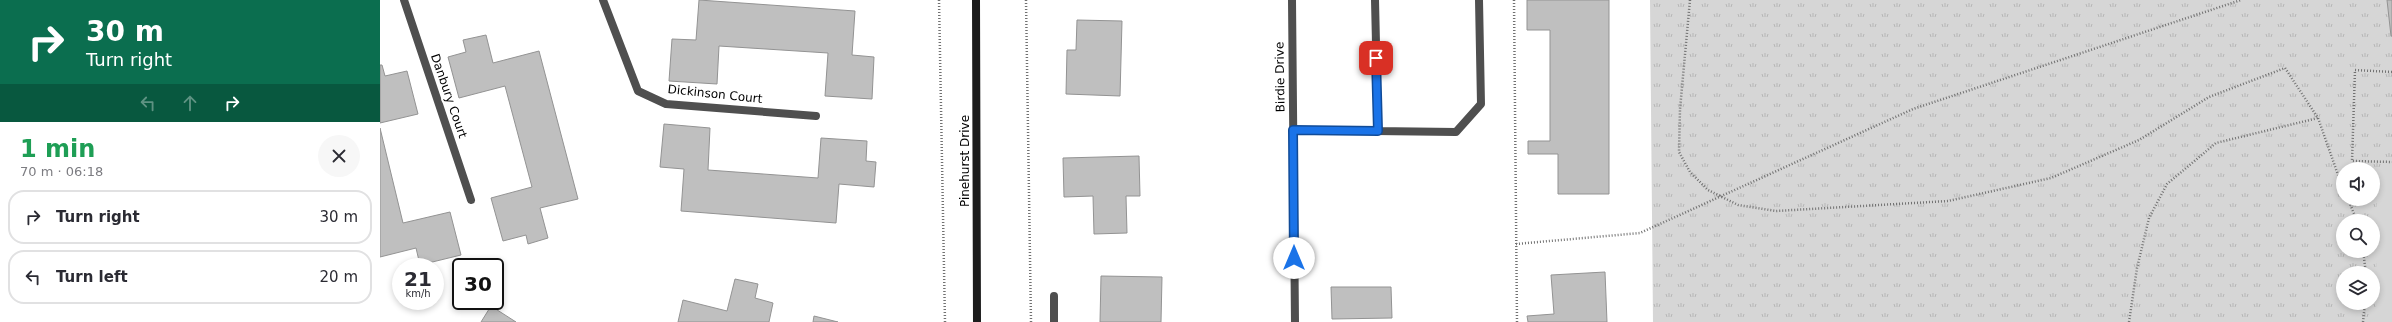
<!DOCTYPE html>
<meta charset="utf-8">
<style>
:root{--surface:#fff;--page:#f7f7f7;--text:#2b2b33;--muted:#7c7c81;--line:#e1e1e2}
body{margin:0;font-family:"DejaVu Sans",sans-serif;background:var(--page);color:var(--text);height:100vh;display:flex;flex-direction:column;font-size:15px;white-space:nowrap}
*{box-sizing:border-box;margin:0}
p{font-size:13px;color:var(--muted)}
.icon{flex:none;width:22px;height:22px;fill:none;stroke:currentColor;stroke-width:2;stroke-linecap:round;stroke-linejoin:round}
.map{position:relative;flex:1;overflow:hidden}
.drawer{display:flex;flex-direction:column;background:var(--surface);width:380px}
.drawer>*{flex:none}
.hud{background:#0b6e4f;color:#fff;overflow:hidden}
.tools{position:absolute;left:1956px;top:162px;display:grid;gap:8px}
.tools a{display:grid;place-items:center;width:44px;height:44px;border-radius:50%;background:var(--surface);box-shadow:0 2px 6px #0003;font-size:20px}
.speed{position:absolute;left:12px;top:258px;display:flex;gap:8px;font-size:20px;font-weight:700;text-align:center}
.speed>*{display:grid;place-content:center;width:52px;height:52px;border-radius:50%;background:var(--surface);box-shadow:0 2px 6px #0003;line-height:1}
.speed small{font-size:10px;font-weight:400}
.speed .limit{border:2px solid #111;border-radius:6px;background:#fff;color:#111}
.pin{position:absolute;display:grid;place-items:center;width:34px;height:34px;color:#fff;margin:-17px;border-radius:8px;box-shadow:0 2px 6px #0006}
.me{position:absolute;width:44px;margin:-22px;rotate:0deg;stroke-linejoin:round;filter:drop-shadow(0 0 3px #0008)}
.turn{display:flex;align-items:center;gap:14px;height:84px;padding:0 20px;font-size:18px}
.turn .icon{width:52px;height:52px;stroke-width:2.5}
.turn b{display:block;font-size:28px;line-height:34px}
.lanes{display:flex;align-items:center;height:38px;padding:0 20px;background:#0003;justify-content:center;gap:20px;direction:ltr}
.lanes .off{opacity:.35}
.round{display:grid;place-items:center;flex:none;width:42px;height:42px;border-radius:21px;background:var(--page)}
.overview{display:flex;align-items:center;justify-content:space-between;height:68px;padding:0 20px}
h1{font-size:24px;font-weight:600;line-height:30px;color:#1e9e55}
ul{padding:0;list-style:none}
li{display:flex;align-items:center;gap:12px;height:54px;margin:0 8px 6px;padding:0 12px;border:2px solid var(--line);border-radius:16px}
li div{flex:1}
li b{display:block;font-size:15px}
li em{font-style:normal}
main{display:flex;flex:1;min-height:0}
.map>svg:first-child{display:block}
.grass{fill:url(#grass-tufts);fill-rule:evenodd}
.park{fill:#d6d6d6}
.building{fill:#bfbfbf;stroke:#939393}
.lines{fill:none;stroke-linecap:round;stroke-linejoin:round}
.path{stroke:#717171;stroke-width:2.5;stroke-dasharray:1 2;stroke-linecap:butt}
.lane{stroke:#4f4f4f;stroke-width:8}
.street{stroke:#4f4f4f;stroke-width:8}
.secondary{stroke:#1c1c1c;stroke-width:8}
.route-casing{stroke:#114b97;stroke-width:10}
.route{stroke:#1a73e8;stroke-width:7}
.labels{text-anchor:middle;stroke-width:4;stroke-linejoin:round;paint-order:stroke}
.street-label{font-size:12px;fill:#000;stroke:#fff}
</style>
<main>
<section class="drawer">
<div class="hud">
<div class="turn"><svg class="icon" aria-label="right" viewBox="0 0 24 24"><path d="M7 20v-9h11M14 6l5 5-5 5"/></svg><div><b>30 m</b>Turn right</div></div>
<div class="lanes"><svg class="icon off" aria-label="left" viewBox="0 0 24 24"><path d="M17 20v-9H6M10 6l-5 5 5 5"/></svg><svg class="icon off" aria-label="ahead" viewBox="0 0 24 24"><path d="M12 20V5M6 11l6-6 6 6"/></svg><svg class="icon" aria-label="right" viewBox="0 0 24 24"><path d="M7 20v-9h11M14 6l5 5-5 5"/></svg></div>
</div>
<div class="overview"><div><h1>1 min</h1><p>70 m · 06:18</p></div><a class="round"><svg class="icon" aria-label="close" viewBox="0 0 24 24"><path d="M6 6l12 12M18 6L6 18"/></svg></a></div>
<ul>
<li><svg class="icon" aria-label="right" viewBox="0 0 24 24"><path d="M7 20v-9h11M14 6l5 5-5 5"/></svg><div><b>Turn right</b></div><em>30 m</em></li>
<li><svg class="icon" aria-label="left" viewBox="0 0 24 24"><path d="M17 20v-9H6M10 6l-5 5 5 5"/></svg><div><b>Turn left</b></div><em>20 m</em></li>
</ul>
</section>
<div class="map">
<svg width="2012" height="322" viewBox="0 0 2012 322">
<defs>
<pattern id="grass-tufts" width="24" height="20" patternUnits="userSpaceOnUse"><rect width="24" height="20" fill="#d6d6d6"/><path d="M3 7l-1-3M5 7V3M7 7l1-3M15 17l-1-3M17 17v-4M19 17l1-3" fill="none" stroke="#b6b6b6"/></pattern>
</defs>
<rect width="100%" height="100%" fill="#fff"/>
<path class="grass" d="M1270,0H2012V322H1273ZM1963,169H1993V199H1963ZM1963,221H1993V251H1963ZM1963,273H1993V303H1963Z"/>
<path class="park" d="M1997,172H2012V322H1996Z"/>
<path class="building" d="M319,0L475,11L472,55L494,57L492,99L445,96L448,53L339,46L337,84L289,81L292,39L316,40Z
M1147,0H1229V194H1178V154H1148V141H1170V30H1147Z
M2007,0H2012V36H2011Z
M697,20L742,21L740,96L686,94L687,50H696Z
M106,35L113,63L159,51L198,199L160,208L168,238L148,244L146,235L123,241L111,198L152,187L125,86L79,98L68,57L86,52L83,40Z
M0,65H2L5,76L27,71L38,114L0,123Z
M284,124L330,128L328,170L438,178L441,138L487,141L486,161L496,162L494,187L459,184L456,223L301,211L304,169L280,167Z
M0,128L23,223L70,212L81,255L40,265L36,248L0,257Z
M759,156L760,196H746L747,233L714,234L713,196L684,197L683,158Z
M1225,272L1227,322H1148L1147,316L1174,314L1171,275Z
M721,276L782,277L781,322H720Z
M355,279L378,284L375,298L393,303L389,322H298L303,300L347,311Z
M951,287H1011L1012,318L952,319Z
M111,306L136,322H101Z
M434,316L458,322H433Z"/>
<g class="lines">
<path class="path" d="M559,0L565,322
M646,0L651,322
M1134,0L1137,322
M1310,0L1300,109L1299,152L1310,172L1328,190L1358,205L1396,211L1568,201L1671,178L1759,140L1829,97L1905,68L1938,118L1963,189
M2012,72L1975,70L1972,161L2012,162
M1968,199L1977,221
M1136,244L1260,233L1533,109L1861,0
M1983,251L1986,273
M1749,322L1757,268L1769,218L1787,184L1836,143L1938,118
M1983,322L1985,303"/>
<path class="lane" d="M995,0L998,131
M913,130L1076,132L1101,104L1099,0
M674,322V296"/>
<path class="street" d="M24,0L91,200
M223,0L258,91L286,104L436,116
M912,0L915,322"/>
<path class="secondary" d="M596,0L597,322"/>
</g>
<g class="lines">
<defs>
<path id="route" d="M914,258L913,130L998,131L996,58"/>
</defs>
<use href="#route" class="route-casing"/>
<use href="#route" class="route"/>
</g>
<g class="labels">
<g class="street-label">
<text transform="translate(900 77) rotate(-91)" y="4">Birdie Drive</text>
<text transform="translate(335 94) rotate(6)" y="4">Dickinson Court</text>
<text transform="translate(69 96) rotate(71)" y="4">Danbury Court</text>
<text transform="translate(585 161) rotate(-90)" y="4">Pinehurst Drive</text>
</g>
</g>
</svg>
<div class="tools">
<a><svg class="icon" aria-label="sound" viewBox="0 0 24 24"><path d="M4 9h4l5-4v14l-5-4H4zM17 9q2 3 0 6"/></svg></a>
<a><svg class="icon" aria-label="search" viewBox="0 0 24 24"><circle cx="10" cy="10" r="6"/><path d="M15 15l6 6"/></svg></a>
<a><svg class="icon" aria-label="layers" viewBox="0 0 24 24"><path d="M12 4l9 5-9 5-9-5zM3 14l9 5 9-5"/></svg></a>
</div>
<div class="speed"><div>21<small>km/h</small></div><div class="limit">30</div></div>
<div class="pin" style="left:996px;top:58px;background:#d93025"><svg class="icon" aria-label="arrive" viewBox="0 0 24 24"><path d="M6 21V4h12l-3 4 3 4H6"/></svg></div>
<svg class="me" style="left:914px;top:258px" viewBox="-20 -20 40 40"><circle r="19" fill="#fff"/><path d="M0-13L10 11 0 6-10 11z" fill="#1a73e8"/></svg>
</div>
</main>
